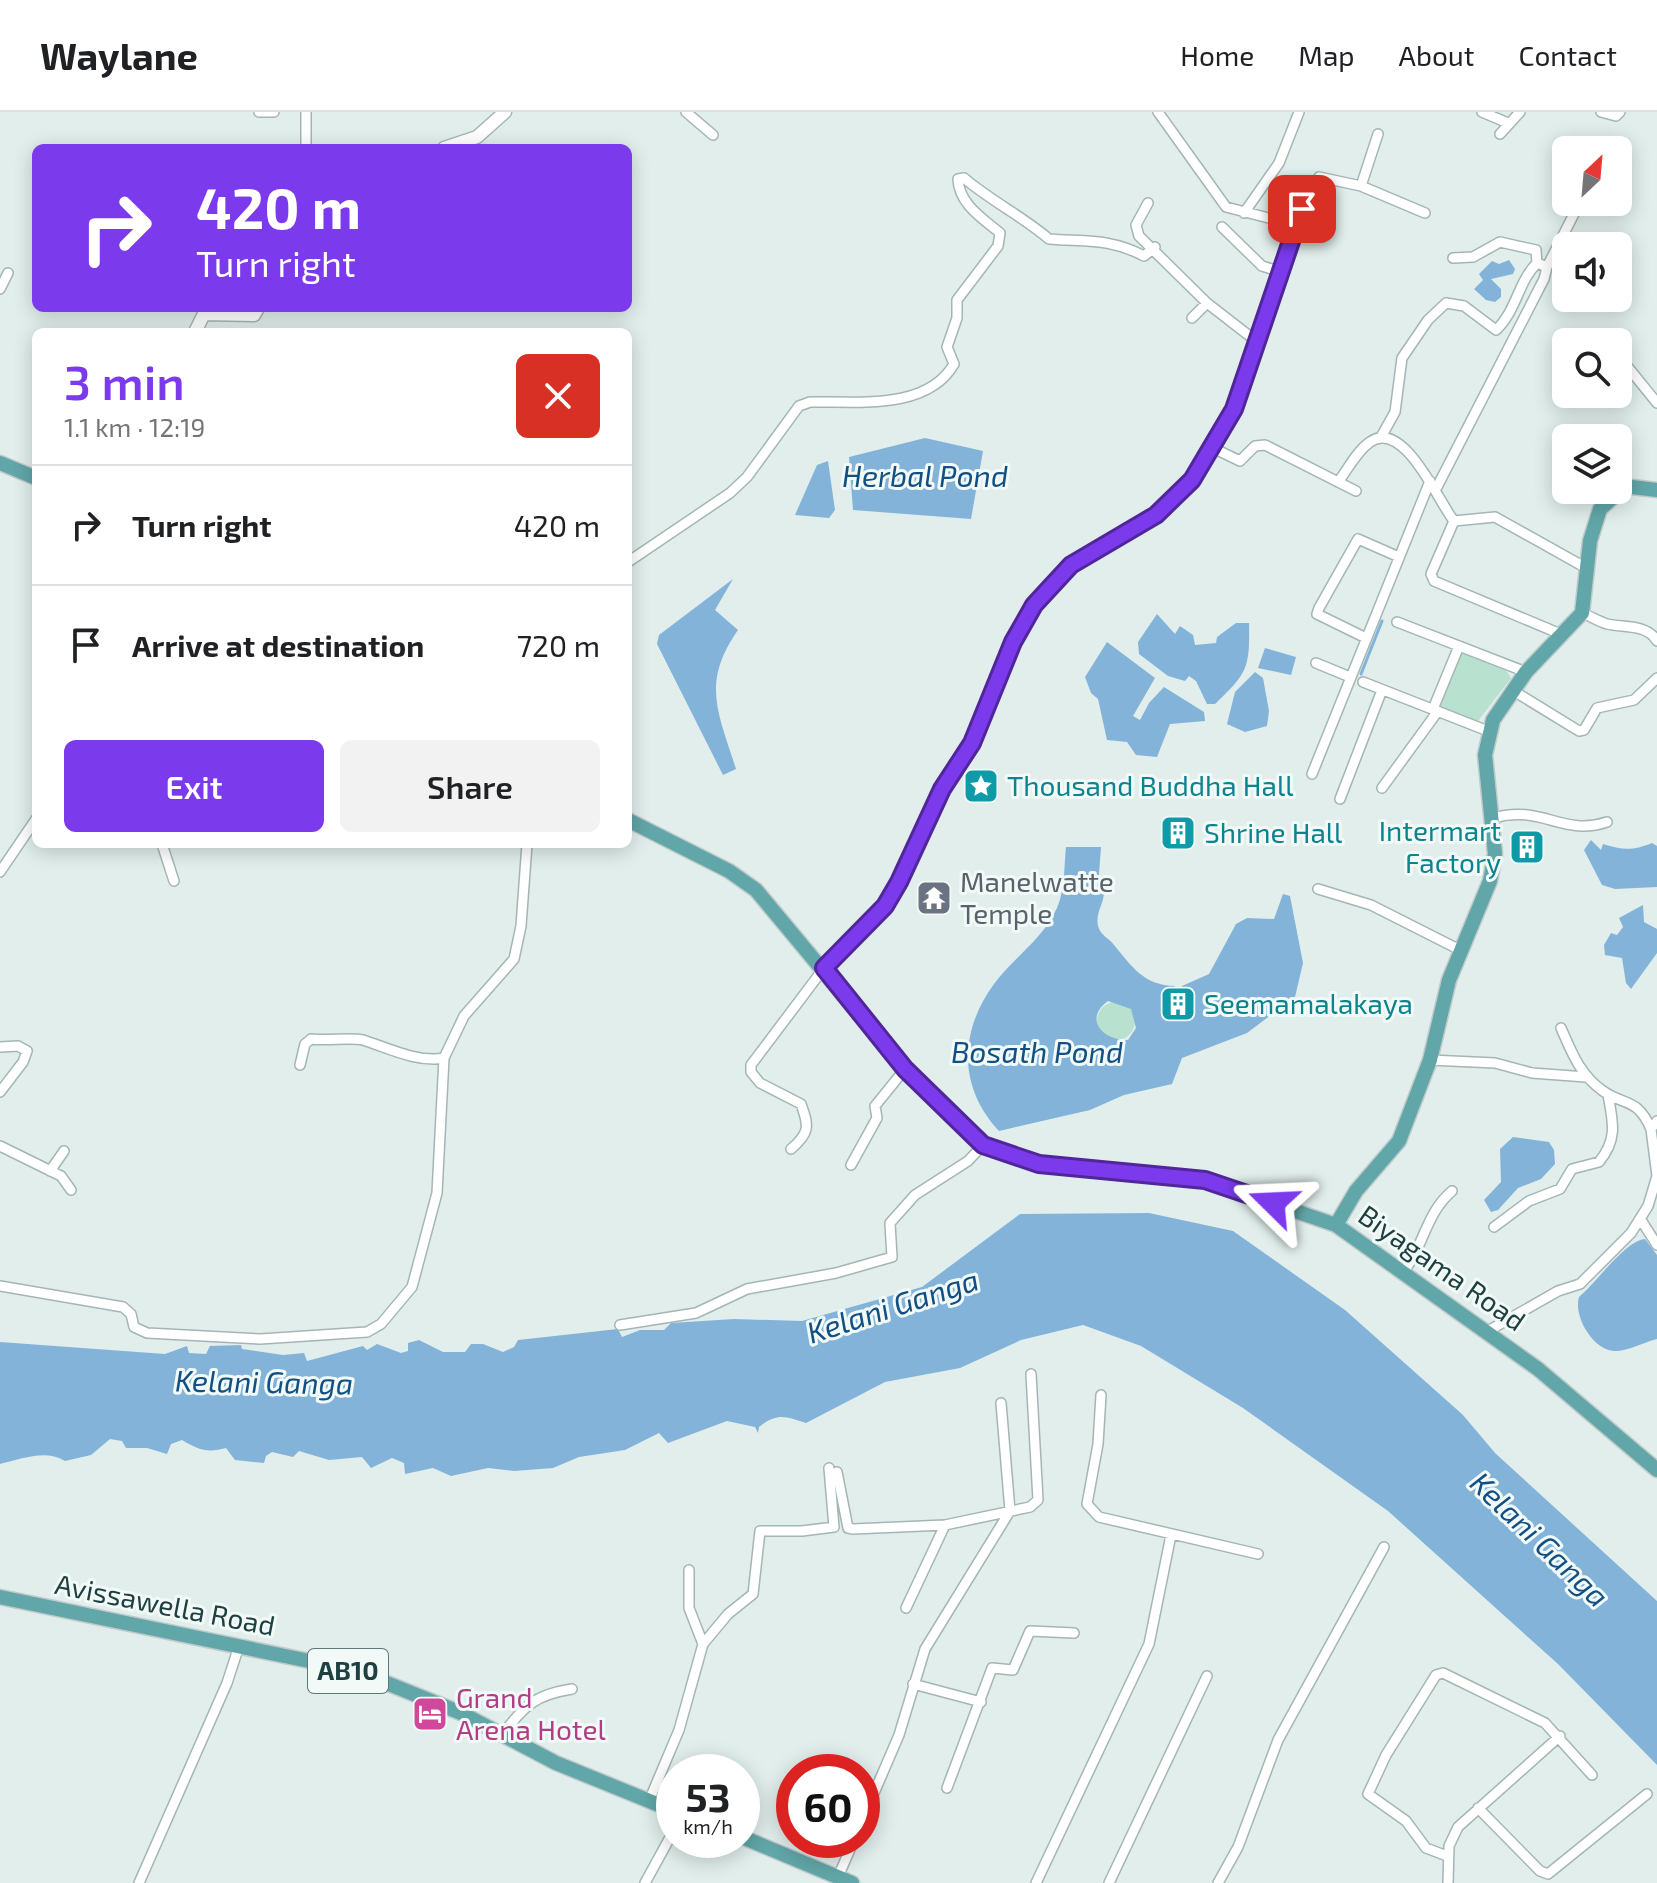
<!DOCTYPE html>
<meta charset="utf-8">
<style>
:root{--surface:#fff;--page:#f2f2f2;--text:#202124;--muted:#757577;--line:#e0e0e0;--accent:#7c3aed}
body{margin:0;font-family:"Exo 2",sans-serif;background:var(--page);color:var(--text);height:100vh;display:flex;flex-direction:column;font-size:30px;white-space:nowrap}
*{box-sizing:border-box;margin:0}
p{font-size:26px;color:var(--muted)}
.icon{flex:none;width:44px;height:44px;fill:none;stroke:currentColor;stroke-width:2;stroke-linecap:round;stroke-linejoin:round}
.map{position:relative;flex:1;overflow:hidden}
.details{position:absolute;left:32px;top:216px;width:600px;height:520px;display:flex;flex-direction:column;background:var(--surface);border-radius:12px;box-shadow:0 4px 20px #0003}
.details>*{flex:none}
.banner{position:absolute;left:32px;top:32px;width:600px;height:168px;border-radius:12px;box-shadow:0 4px 20px #0003;background:#7c3aed;color:#fff;overflow:hidden}
.needle{width:52px;rotate:26deg}
.buttons{position:absolute;left:1552px;top:24px;display:grid;gap:16px}
.buttons a{display:grid;place-items:center;width:80px;height:80px;border-radius:12px;background:var(--surface);box-shadow:0 4px 20px #0003;font-size:40px}
.speed{position:absolute;left:656px;top:1642px;display:flex;gap:16px;font-size:40px;font-weight:700;text-align:center}
.speed>*{display:grid;place-content:center;width:104px;height:104px;border-radius:50%;background:var(--surface);box-shadow:0 4px 20px #0003;line-height:1}
.speed small{font-size:20px;font-weight:400}
.speed .limit{border:12px solid #d22;background:#fff;color:#111}
.pin{position:absolute;display:grid;place-items:center;width:68px;height:68px;color:#fff;margin:-34px;border-radius:16px;box-shadow:0 4px 12px #0006}
.me{position:absolute;width:88px;margin:-44px;rotate:291deg;stroke-linejoin:round;filter:drop-shadow(0 0 6px #0008)}
.turn{display:flex;align-items:center;gap:28px;height:168px;padding:0 32px;font-size:36px}
.turn .icon{width:104px;height:104px;stroke-width:2.5}
.turn b{display:block;font-size:56px;line-height:68px}
.round{display:grid;place-items:center;flex:none;width:84px;height:84px;border-radius:12px;background:var(--page)}
.summary{display:flex;align-items:center;justify-content:space-between;height:136px;padding:0 32px}
h1{font-size:48px;font-weight:600;line-height:60px;color:var(--accent)}
.cta{display:flex;gap:16px;margin-top:auto;padding:16px 32px}
.cta a{flex:1;height:92px;border-radius:12px;background:var(--accent);color:#fff;font-size:32px;font-weight:600;line-height:92px;text-align:center}
.cta a+a{background:var(--page);color:var(--text)}
ul{padding:0;list-style:none}
li{display:flex;align-items:center;gap:24px;height:120px;padding:0 32px;border-top:2px solid var(--line)}
li div{flex:1}
li b{display:block;font-size:30px}
li em{font-style:normal}
header{display:flex;align-items:center;gap:48px;box-sizing:border-box;height:112px;padding:0 40px;background:var(--surface);border-bottom:2px solid var(--line)}
header strong{font-size:38px}
nav{display:flex;gap:44px;margin-inline-start:auto;font-size:28px}
.map>svg:first-child{display:block}
.green{fill:#b8e1cf}
.water{fill:#83b3d9;fill-rule:evenodd}
.lines{fill:none;stroke-linecap:round;stroke-linejoin:round}
.stream{stroke:#83b3d9;stroke-width:3}
.minor-casing{stroke:#a3b6b5;stroke-width:12}
.tertiary-casing{stroke:#a3b6b5;stroke-width:15}
.primary-casing{stroke:#c0caca;stroke-width:17}
.minor{stroke:#fff;stroke-width:9}
.tertiary{stroke:#fff;stroke-width:12}
.primary{stroke:#61a6a8;stroke-width:14}
.route-casing{stroke:#51269a;stroke-width:20}
.route{stroke:#7c3aed;stroke-width:14}
.labels{text-anchor:middle;stroke-width:6;stroke-linejoin:round;paint-order:stroke}
.shield{fill:#f2faf8;stroke:#5e7878;stroke-width:2}
.shield-label{font-size:26px;font-weight:bold;fill:#1f4041}
.culture-label{font-size:28px;fill:#0d838f;stroke:#f2faf8;text-anchor:start}
.worship-label{font-size:28px;fill:#5b616d;stroke:#f2faf8;text-anchor:start}
.street-label{font-size:28px;fill:#1f4041;stroke:#f2faf8}
.hotel-label{font-size:28px;fill:#b23c85;stroke:#f2faf8;text-anchor:start}
.water-label{font-size:30px;font-style:italic;fill:#125084;stroke:#f2faf8}
</style>
<header>
<strong>Waylane</strong>
<nav><a>Home</a><a>Map</a><a>About</a><a>Contact</a></nav>
</header>
<div class="map">
<svg width="1657" height="1771" viewBox="0 0 1657 1771">
<rect width="100%" height="100%" fill="#e1eeec"/>
<path class="green" d="M1462,538C1479,545 1503,549 1511,566L1478,609L1438,595Z
M1097 909a19 19 0 1 1 38 0a19 19 0 1 1-38 0Z"/>
<path class="water" d="M1509,148L1515,157L1513,162L1491,167L1501,177V185L1495,190L1486,188L1474,177L1483,168L1479,162L1492,149L1499,152Z
M925,326L983,339L971,407L853,398L849,345Z
M828,349L835,398L829,406L795,403L817,353Z
M733,467L715,498L738,518C701,571 718,600 736,657L723,663L657,532L659,523Z
M1157,502L1175,522L1180,514L1193,523L1195,533L1216,531L1217,525L1236,511H1249C1250,557 1247,561 1215,592H1207L1196,569L1189,564L1185,569L1168,564L1139,542L1138,530Z
M1107,530L1155,566L1133,604L1140,608L1149,591L1164,575L1204,600L1205,609L1170,612L1157,645L1136,643L1127,630L1107,628L1098,587L1091,581L1085,565Z
M1265,536L1296,545L1291,563L1258,556Z
M1255,560L1263,566L1269,599L1267,614L1245,620L1227,612L1235,580Z
M1591,728L1601,738L1603,732C1622,738 1633,739 1652,731L1657,734V775L1615,777L1602,773L1584,738Z
M1066,735H1101L1098,775L1104,778C1105,791 1095,800 1098,814C1101,824 1109,826 1114,833C1133,856 1144,873 1175,874V884H1168V905L1188,904V884H1182V874L1209,862L1236,812L1247,806L1274,807L1283,782L1290,784L1303,851L1295,885L1247,921L1182,946L1172,972L1124,983L1090,998L999,1019C958,975 959,920 994,872C1013,846 1043,827 1057,796C1065,778 1064,754 1066,735ZM1108,889L1131,897L1136,916L1128,928C1103,929 1083,907 1108,889Z
M1643,793L1644,810L1657,817V841L1631,877L1626,871L1622,846L1605,843L1604,833L1611,821L1617,823L1623,815L1619,806Z
M1513,1025L1549,1030L1554,1038L1555,1052L1541,1067L1518,1076L1498,1098L1491,1100L1484,1088L1501,1070L1500,1037Z
M1149,1101L1233,1119L1345,1198L1463,1303L1495,1341L1657,1489V1653L1558,1552L1388,1399L1243,1296L1141,1234L1083,1213L1021,1228L960,1256L885,1270L806,1311C786,1305 778,1300 759,1315L758,1321L755,1315L727,1309L668,1331L659,1321L625,1338L579,1345L553,1356L514,1359L488,1356L451,1364L433,1356L405,1362L404,1351L392,1346L371,1356L362,1345L329,1348L299,1339L293,1345L272,1340L266,1344L264,1351L235,1348L226,1336C207,1341 199,1338 182,1328L171,1332L167,1342L147,1336H126L122,1329L110,1327L91,1343L65,1349C45,1337 22,1347 0,1352V1230L165,1242L187,1234L189,1241L206,1242L210,1234L241,1233L242,1237L283,1243L304,1241L307,1249L363,1234L367,1238L377,1232L401,1241L408,1239V1231L419,1228L443,1240H465L471,1232H483L503,1240L514,1235L518,1228L618,1217L622,1225L640,1218H664L671,1211L734,1207L802,1209L922,1175L1020,1102Z
M1645,1127L1657,1143V1227C1645,1230 1626,1240 1614,1239C1593,1238 1573,1204 1579,1185C1596,1171 1626,1128 1645,1127Z"/>
<g class="lines">
<path class="stream" d="M1361,562L1382,509"/>
<defs>
<path id="minor" d="M259,0H274
M306,0V36
M686,0L713,23
M1158,0L1226,95L1296,113
M1482,0L1508,11
M1601,0L1616,4L1620,0
M1500,22L1520,0
M1361,74L1378,22
M1148,91L1136,113L1139,124L1207,191
M1244,101L1279,51L1299,0
M1222,115L1262,154L1278,159
M1453,146L1473,145L1500,130L1536,138L1537,151
M1547,155L1580,90
M0,177L8,161
M1192,206L1207,191L1256,229
M1627,254L1657,291
M1381,325L1395,300L1402,246L1428,208L1446,191L1464,194L1496,218C1516,200 1518,170 1537,151
M1213,336L1240,349L1255,334L1265,333L1356,379
M1338,370C1348,357 1357,339 1370,330C1404,306 1439,391 1454,409
M1436,377L1544,167L1547,155L1537,151
M1454,409L1431,462L1434,469L1563,523
M1454,409L1495,405L1588,457
M628,450L730,381L747,365L799,294L810,290C856,289 927,299 954,252L947,235L957,206V188L998,134L1000,121C982,106 959,92 958,67L964,66C991,89 1022,104 1049,127C1086,130 1110,126 1144,144L1155,135
M1582,501C1590,504 1598,509 1607,512C1625,516 1647,512 1657,529
M1397,510L1526,560
M1366,526L1317,502L1319,496L1358,427L1399,445
M1316,551L1350,565
M1363,570L1488,619
M1512,578L1579,619L1584,618L1597,596L1634,588L1657,566
M1433,597L1459,534
M1312,662L1430,369
M1382,676L1438,599
M1340,687L1382,578
M1493,706C1542,692 1563,725 1607,710
M162,732L174,769
M0,760L36,707
M1318,777L1371,793L1462,839
M1561,916C1572,941 1580,963 1603,979C1624,994 1637,985 1651,1017
M0,935L18,934L27,939L23,950L0,980
M1430,948L1495,951L1532,961L1586,965
M300,953L305,932L311,927C325,929 353,925 363,928C388,936 418,951 444,946
M0,1034L61,1064L71,1078
M791,1037C810,1021 809,1014 801,992L760,971L751,960V953L824,856L885,794L942,677L972,631L1013,530L1034,493L1071,453L1156,403L1192,368L1221,324L1234,297L1285,141L1319,65L1361,74L1425,101
M851,1053L877,1006L875,994L905,957
M50,1059L64,1039
M1641,1108L1657,1133
M1494,1115L1529,1089L1560,1077L1572,1057L1599,1050C1618,1027 1613,1010 1608,983
M1403,1160C1424,1135 1425,1102 1452,1079
M0,1174L123,1195L131,1202L134,1215L147,1221L260,1227L367,1220L381,1212L412,1175L437,1081L444,946L464,904L514,847L521,814L527,732
M620,1213L696,1201L747,1177L836,1161L892,1145L890,1111L915,1083L968,1049L983,1033
M1488,1219L1558,1179L1580,1172L1631,1121L1648,1094L1657,1064L1651,1017L1657,1009
M1101,1283L1098,1332L1087,1392L1099,1405L1258,1442
M1001,1291L1010,1399
M837,1360L848,1416L853,1417L945,1413L1030,1395L1038,1388L1031,1262
M689,1458V1496L703,1532
M906,1496L945,1413
M913,1572L981,1590
M501,1624C525,1594 533,1583 572,1577
M947,1676L992,1556L1013,1558L1030,1519L1074,1521
M649,1689L679,1618L703,1532L728,1502L753,1482L760,1419H802L834,1415L829,1356
M1478,1696L1540,1759L1548,1762L1647,1682
M862,1709L899,1623L925,1537L1010,1399
M1447,1744L1426,1736L1406,1709L1368,1682L1386,1643L1436,1563L1443,1561L1545,1611L1592,1663
M838,1765L854,1728
M139,1771L227,1571L239,1534
M645,1771L674,1718
M1036,1771L1149,1532L1171,1423
M1109,1771L1207,1564
M1218,1771L1238,1735L1278,1628L1384,1435
M1448,1771L1449,1734L1458,1715L1560,1624"/>
<path id="tertiary" d="M444,36L477,25L505,0
M195,220L204,202L254,203L258,196"/>
<path id="primary" d="M0,351L36,366
M628,708L729,759L756,778L905,957L983,1033L1039,1052L1205,1068L1336,1113L1538,1257L1657,1358
M1336,1113L1356,1079L1399,1029L1430,948L1449,868L1490,769L1495,742L1485,643L1493,608L1526,560L1582,501L1590,429L1600,397L1621,378L1632,375L1657,378
M0,1485L319,1551L379,1568L461,1601L556,1651L674,1699
M742,1725L852,1771"/>
</defs>
<use href="#minor" class="minor-casing"/>
<use href="#tertiary" class="tertiary-casing"/>
<use href="#primary" class="primary-casing"/>
<use href="#minor" class="minor"/>
<use href="#tertiary" class="tertiary"/>
<use href="#primary" class="primary"/>
</g>
<g class="lines">
<defs>
<path id="route" d="M1273,1091L1205,1068L1039,1052L983,1033L905,957L824,856L885,794L899,770L942,677L972,631L1013,530L1034,493L1071,453L1156,403L1192,368L1234,297L1302,97"/>
</defs>
<use href="#route" class="route-casing"/>
<use href="#route" class="route"/>
</g>
<defs>
<symbol id="sight-square" viewBox="-11 -11 22 22"><rect x="-9" y="-9" width="18" height="18" rx="4" fill="#0f9aa8" stroke="#f2faf8"/><path d="M0-6L1.8-2.2L6-1.7L2.9 1.2L3.7 5.4L0 3.3L-3.7 5.4L-2.9 1.2L-6-1.7L-1.8-2.2Z" fill="#fff"/></symbol>
<symbol id="building-square" viewBox="-11 -11 22 22"><rect x="-9" y="-9" width="18" height="18" rx="4" fill="#0f9aa8" stroke="#f2faf8"/><path d="M-4-6H4V6H1V3H-1V6H-4ZM-2.5-4.3h1.7v1.8h-1.7ZM.8-4.3h1.7v1.8H.8ZM-2.5-1h1.7V.8h-1.7ZM.8-1h1.7V.8H.8Z" fill="#fff"/></symbol>
<symbol id="temple-square" viewBox="-11 -11 22 22"><rect x="-9" y="-9" width="18" height="18" rx="4" fill="#6b7280" stroke="#f2faf8"/><path d="M0-6L5-2H3V0L6.5 2.5H4V6H1.5V3h-3V6H-4V2.5H-6.5L-3 0V-2H-5Z" fill="#fff"/></symbol>
<symbol id="hotel-square" viewBox="-11 -11 22 22"><rect x="-9" y="-9" width="18" height="18" rx="4" fill="#d1479c" stroke="#f2faf8"/><path d="M-6-4.5h1.5V1H6V5H4.5V3h-9V5H-6ZM-4 0a1.8 1.8 0 1 1 3.6 0ZM.5 0V-2.5h3Q6-2.5 6 0Z" fill="#fff"/></symbol>
</defs>
<g fill-rule="evenodd">
<use href="#sight-square" x="961" y="654" width="40" height="40"/>
<use href="#building-square" x="1158" y="701" width="40" height="40"/>
<use href="#building-square" x="1507" y="715" width="40" height="40"/>
<use href="#temple-square" x="914" y="766" width="40" height="40"/>
<use href="#building-square" x="1158" y="872" width="40" height="40"/>
<use href="#hotel-square" x="410" y="1582" width="40" height="40"/>
</g>
<g class="labels">
<rect class="shield" x="308" y="1537" width="80" height="44" rx="6"/>
<g class="shield-label">
<text x="348" y="1568">AB10</text>
</g>
<g class="culture-label">
<text x="1007" y="684">Thousand Buddha Hall</text>
<text x="1501" y="729" text-anchor="end">Intermart<tspan x="1501" dy="32">Factory</tspan></text>
<text x="1204" y="731">Shrine Hall</text>
<text x="1204" y="902">Seemamalakaya</text>
</g>
<g class="worship-label">
<text x="960" y="780">Manelwatte<tspan x="960" dy="32">Temple</tspan></text>
</g>
<g class="street-label">
<text transform="translate(1442 1156) rotate(35)" y="10">Biyagama Road</text>
<text transform="translate(165 1493) rotate(11)" y="10">Avissawella Road</text>
</g>
<g class="hotel-label">
<text x="456" y="1596">Grand<tspan x="456" dy="32">Arena Hotel</tspan></text>
</g>
<g class="water-label">
<text x="925" y="375">Herbal Pond</text>
<text x="1037" y="951">Bosath Pond</text>
<text transform="translate(893 1195) rotate(-18)" y="10">Kelani Ganga</text>
<text transform="translate(264 1271) rotate(1)" y="10">Kelani Ganga</text>
<text transform="translate(1539 1428) rotate(44)" y="10">Kelani Ganga</text>
</g>
</g>
</svg>
<div class="buttons">
<a><svg class="needle" viewBox="-14 -14 28 28"><path d="M0-13l5 13h-10z" fill="#e53935"/><path d="M0 13l5-13h-10z" fill="#757577"/></svg></a>
<a><svg class="icon" aria-label="sound" viewBox="0 0 24 24"><path d="M4 9h4l5-4v14l-5-4H4zM17 9q2 3 0 6"/></svg></a>
<a><svg class="icon" aria-label="search" viewBox="0 0 24 24"><circle cx="10" cy="10" r="6"/><path d="M15 15l6 6"/></svg></a>
<a><svg class="icon" aria-label="layers" viewBox="0 0 24 24"><path d="M12 4l9 5-9 5-9-5zM3 14l9 5 9-5"/></svg></a>
</div>
<div class="speed"><div>53<small>km/h</small></div><div class="limit">60</div></div>
<div class="pin" style="left:1302px;top:97px;background:#d93025"><svg class="icon" aria-label="arrive" viewBox="0 0 24 24"><path d="M6 21V4h12l-3 4 3 4H6"/></svg></div>
<svg class="me" style="left:1273px;top:1091px" viewBox="-20 -20 40 40"><path d="M0-17L14 15 0 8-14 15z" fill="#7c3aed" stroke="#fff" stroke-width="4"/></svg>
<div class="banner">
<div class="turn"><svg class="icon" aria-label="right" viewBox="0 0 24 24"><path d="M7 20v-9h11M14 6l5 5-5 5"/></svg><div><b>420 m</b>Turn right</div></div>
</div>
<section class="details">
<div class="summary"><div><h1>3 min</h1><p>1.1 km · 12:19</p></div><a class="round" style="background:#d93025;color:#fff"><svg class="icon" aria-label="close" viewBox="0 0 24 24"><path d="M6 6l12 12M18 6L6 18"/></svg></a></div>
<ul>
<li><svg class="icon" aria-label="right" viewBox="0 0 24 24"><path d="M7 20v-9h11M14 6l5 5-5 5"/></svg><div><b>Turn right</b></div><em>420 m</em></li>
<li><svg class="icon" aria-label="arrive" viewBox="0 0 24 24"><path d="M6 21V4h12l-3 4 3 4H6"/></svg><div><b>Arrive at destination</b></div><em>720 m</em></li>
</ul>
<div class="cta"><a>Exit</a><a>Share</a></div>
</section>
</div>
